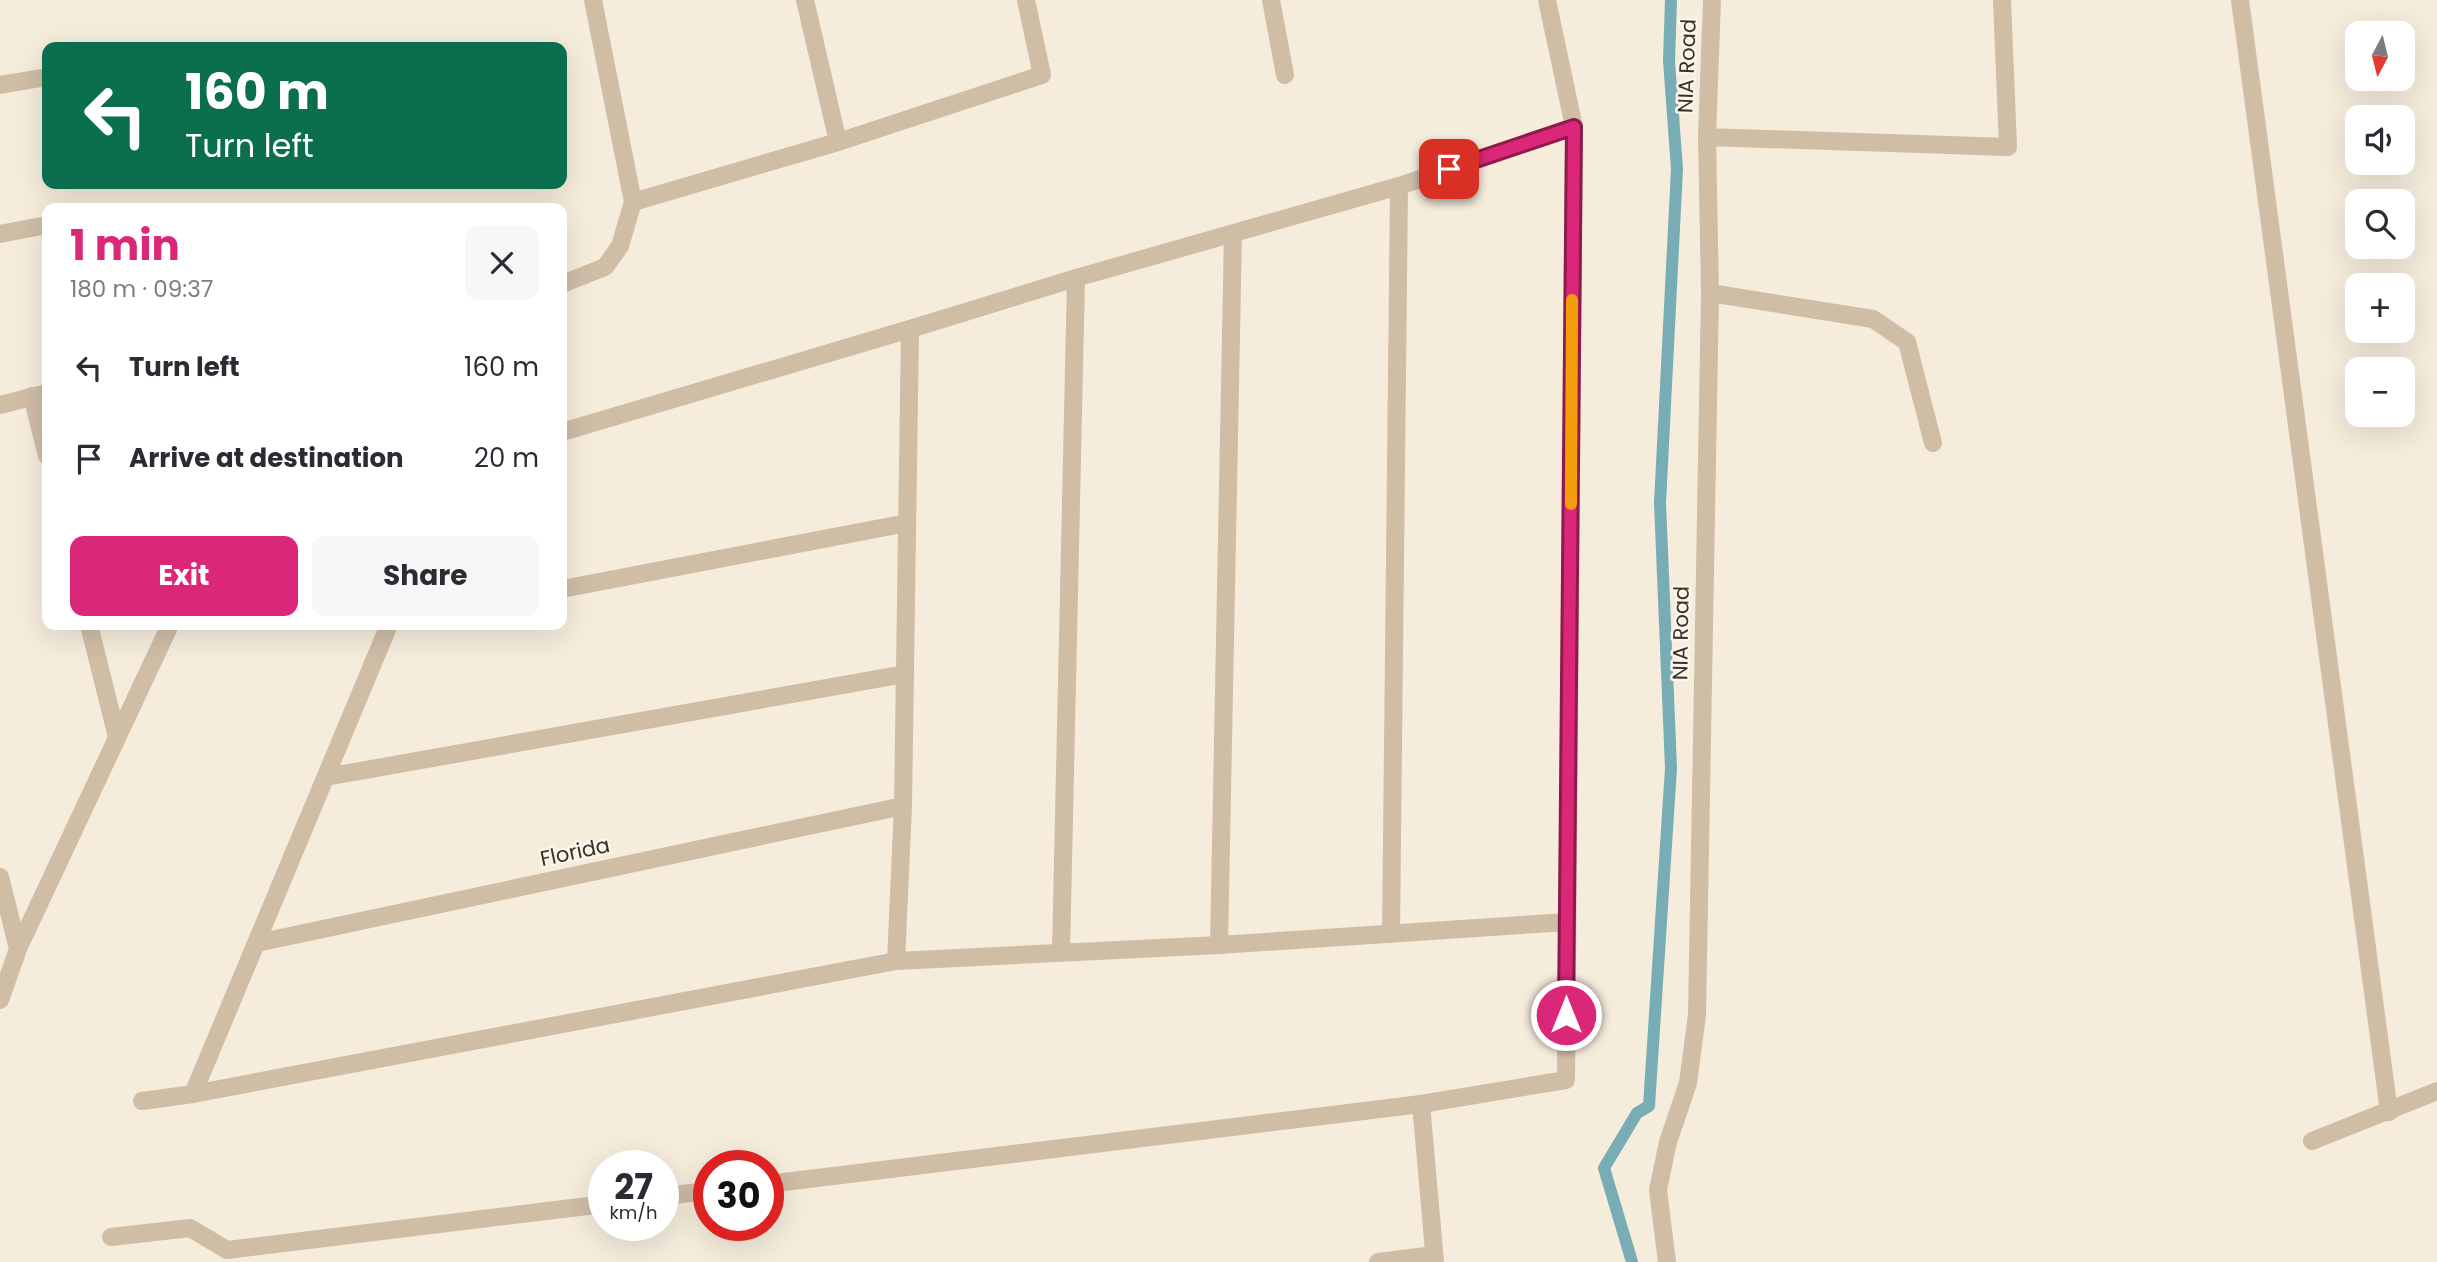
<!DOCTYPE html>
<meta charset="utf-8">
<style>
:root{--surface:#fff;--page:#f7f7f7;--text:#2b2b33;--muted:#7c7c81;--accent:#db2777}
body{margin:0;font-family:Poppins,sans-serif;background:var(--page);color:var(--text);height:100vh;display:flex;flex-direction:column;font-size:26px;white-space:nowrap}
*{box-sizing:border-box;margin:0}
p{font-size:23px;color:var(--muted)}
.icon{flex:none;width:38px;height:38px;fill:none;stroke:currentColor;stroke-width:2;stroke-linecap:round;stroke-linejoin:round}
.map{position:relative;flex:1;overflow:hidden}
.side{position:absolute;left:42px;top:203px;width:525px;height:427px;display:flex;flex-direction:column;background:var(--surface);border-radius:14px;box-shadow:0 7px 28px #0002}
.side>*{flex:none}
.banner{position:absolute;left:42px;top:42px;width:525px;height:147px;border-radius:14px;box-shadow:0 7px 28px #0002;background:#0b6e4f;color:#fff;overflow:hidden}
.needle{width:46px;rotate:187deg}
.fabs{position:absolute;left:2345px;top:21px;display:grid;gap:14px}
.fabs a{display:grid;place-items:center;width:70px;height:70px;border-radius:14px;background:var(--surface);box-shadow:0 7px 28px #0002;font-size:35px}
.speed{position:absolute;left:588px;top:1150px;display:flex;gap:14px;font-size:35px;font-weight:700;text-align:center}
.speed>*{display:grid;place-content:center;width:91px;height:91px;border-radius:50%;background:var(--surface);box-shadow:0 7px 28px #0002;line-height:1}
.speed small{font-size:18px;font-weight:400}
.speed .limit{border:10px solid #d22;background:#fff;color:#111}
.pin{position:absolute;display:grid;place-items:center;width:60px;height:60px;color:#fff;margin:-30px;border-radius:14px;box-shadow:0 4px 10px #0006}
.me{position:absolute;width:77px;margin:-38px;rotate:0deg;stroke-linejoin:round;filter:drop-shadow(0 0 5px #0008)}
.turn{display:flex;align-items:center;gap:24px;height:147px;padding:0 28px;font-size:32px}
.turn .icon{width:91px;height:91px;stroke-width:2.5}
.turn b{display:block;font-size:49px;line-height:60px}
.round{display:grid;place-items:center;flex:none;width:74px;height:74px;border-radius:14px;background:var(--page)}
.summary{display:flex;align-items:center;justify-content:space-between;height:119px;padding:0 28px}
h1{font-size:42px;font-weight:700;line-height:52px;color:var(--accent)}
.action{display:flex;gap:14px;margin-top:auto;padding:14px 28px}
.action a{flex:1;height:80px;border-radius:14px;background:var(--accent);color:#fff;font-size:28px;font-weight:700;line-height:80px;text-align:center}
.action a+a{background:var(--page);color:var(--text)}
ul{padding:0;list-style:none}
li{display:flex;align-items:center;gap:21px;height:91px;padding:0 28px}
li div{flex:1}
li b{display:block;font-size:26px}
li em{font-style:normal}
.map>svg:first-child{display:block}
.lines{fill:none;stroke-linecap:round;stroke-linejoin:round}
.stream{stroke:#78adb5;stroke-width:12}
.service{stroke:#cfbda6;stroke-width:18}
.minor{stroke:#cfbda6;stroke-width:18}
.route-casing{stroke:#8e194d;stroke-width:18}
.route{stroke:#db2777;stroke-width:12}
.slow{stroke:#f59e0b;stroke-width:12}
.labels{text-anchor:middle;stroke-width:5;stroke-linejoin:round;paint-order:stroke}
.street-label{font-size:21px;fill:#3a3028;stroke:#fcf5ea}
</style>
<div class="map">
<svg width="2437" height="1262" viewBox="0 0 2437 1262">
<rect width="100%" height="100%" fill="#f5ecdc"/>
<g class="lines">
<path class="stream" d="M1632,1262L1604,1168L1637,1113L1649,1106L1671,768L1660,503L1677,169L1669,61L1671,0"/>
<path class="service" d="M1710,293L1873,319L1907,342L1933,443"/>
<path class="minor" d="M805,0L838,142
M1271,0L1285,75
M2240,0L2389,1112
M0,85L41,78
M1707,137L2008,147L2002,0
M633,202L838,142L1042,75L1026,0
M0,234L47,225
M562,284L605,267L620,246L633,202L593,0
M32,396L47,456
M0,405L47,393
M562,432L910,329L1076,278L1399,186L1574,127
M562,589L907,523
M89,625L117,737
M326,777L905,674
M0,877L18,949
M1391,934L1399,186
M257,943L903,806
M1219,945L1233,233
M1061,952L1076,278
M896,961L903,806L910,329
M0,1000L18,949L170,625
M193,1094L389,625
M142,1101L193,1094L896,961L1219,945L1567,922
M1421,1104L1435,1262
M2312,1141L2437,1091
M768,1184L1421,1104L1566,1080L1574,127L1547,0
M663,1196L709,1191
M111,1237L190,1228L227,1250L604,1204
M1378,1262L1434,1255
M1667,1262L1658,1190L1668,1142L1688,1083L1697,1015L1710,293L1707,137L1712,0"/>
</g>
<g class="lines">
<defs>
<path id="route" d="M1449,169L1574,127L1566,1015"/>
</defs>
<use href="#route" class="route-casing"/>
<use href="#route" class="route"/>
<path class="slow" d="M1571,504L1572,300"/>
</g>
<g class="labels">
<g class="street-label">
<text transform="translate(1687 66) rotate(-88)" y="7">NIA Road</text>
<text transform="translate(1681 633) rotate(-89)" y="7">NIA Road</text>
<text transform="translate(575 852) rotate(-12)" y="7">Florida</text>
</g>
</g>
</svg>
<div class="fabs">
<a><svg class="needle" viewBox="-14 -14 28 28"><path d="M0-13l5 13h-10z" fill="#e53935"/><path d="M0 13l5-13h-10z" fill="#7c7c81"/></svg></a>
<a><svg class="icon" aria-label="sound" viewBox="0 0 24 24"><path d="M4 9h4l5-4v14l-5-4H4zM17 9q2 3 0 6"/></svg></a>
<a><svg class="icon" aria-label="search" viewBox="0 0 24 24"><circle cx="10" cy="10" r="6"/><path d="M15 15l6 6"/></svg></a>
<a>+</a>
<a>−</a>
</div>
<div class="speed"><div>27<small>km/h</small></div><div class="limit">30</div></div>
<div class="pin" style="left:1449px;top:169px;background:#d93025"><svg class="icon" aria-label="arrive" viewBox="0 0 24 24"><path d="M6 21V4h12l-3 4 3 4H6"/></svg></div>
<svg class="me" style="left:1566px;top:1015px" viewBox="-20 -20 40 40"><circle r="17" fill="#db2777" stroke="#fff" stroke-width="3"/><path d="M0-11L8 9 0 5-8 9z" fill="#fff"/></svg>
<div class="banner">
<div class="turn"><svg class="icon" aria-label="left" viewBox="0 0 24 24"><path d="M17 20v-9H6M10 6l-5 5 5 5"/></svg><div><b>160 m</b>Turn left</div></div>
</div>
<section class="side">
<div class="summary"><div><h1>1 min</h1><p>180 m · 09:37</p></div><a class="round"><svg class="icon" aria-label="close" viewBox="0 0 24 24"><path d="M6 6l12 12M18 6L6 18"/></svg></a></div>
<ul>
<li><svg class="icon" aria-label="left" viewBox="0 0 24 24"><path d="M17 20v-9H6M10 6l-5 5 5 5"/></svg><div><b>Turn left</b></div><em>160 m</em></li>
<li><svg class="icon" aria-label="arrive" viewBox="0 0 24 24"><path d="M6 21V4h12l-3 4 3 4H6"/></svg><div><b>Arrive at destination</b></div><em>20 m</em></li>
</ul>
<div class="action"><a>Exit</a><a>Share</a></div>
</section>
</div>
